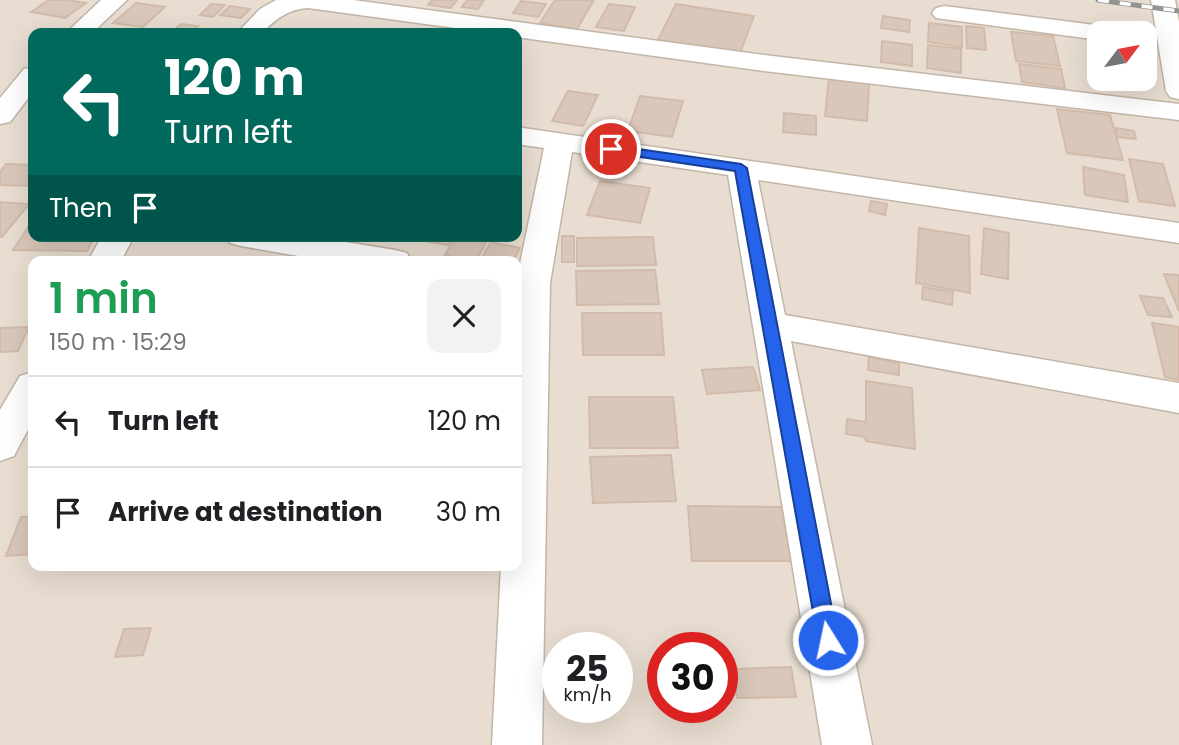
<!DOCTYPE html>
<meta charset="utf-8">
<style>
:root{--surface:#fff;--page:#f2f2f2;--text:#202124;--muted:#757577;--line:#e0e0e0}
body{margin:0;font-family:Poppins,sans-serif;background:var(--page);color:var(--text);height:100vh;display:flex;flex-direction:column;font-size:26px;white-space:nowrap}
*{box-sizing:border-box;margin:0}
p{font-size:23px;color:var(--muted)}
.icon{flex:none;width:38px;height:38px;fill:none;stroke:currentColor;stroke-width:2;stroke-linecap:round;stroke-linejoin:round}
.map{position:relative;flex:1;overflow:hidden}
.sheet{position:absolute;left:28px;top:256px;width:494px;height:315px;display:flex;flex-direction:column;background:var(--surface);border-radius:14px;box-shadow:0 7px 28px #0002}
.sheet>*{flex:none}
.banner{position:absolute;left:28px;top:28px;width:494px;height:214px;border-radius:14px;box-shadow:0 7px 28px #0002;background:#00695c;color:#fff;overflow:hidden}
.needle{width:46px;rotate:58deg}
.buttons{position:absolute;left:1087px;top:21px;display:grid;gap:14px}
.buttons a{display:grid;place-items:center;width:70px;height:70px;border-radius:14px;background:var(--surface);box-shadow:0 7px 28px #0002;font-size:35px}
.speed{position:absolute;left:542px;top:632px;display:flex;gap:14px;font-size:35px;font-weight:700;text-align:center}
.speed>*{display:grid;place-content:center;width:91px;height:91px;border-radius:50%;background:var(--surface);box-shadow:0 7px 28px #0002;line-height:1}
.speed small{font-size:18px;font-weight:400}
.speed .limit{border:10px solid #d22;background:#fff;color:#111}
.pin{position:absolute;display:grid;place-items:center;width:60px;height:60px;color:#fff;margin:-30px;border:4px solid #fff;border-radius:50%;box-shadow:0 2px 7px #0007}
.me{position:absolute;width:77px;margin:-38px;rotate:350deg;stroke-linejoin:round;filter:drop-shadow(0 0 5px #0008)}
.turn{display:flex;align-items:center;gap:24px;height:147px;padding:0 21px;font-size:32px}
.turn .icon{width:91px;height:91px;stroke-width:2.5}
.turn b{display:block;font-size:49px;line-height:60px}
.then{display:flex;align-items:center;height:66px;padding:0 21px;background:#0003;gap:14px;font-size:26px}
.round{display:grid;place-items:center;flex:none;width:74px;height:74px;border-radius:14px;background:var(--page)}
.headline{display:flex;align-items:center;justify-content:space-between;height:119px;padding:0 21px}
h1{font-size:42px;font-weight:600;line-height:52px;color:#1e9e55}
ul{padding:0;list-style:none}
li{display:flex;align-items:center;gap:21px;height:91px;padding:0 21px;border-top:2px solid var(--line)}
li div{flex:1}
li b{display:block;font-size:26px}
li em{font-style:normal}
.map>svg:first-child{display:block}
.residential{fill:#e8ddd0;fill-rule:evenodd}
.building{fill:#d9c8ba;stroke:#d2bbaa;stroke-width:2}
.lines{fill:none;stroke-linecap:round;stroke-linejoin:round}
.minor-casing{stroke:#c3b5a7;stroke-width:3}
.minor{fill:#fff;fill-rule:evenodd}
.rail-casing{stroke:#949494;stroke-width:5}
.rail{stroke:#fff;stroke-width:3.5;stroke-dasharray:11;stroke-linecap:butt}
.route{fill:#2563eb;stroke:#184099;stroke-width:2}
</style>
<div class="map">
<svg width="1179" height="745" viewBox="0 0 1179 745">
<rect width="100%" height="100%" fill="#f3ece3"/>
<path class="residential" d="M0,0H1179V745H0ZM33,33H516V236H33ZM1099,33H1144V79H1099ZM33,261H516V565H33ZM558,648H618V707H558ZM663,648H723V707H663Z"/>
<path class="building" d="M49,0H67L86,3L65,18L31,12Z
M432,0H457L451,8L428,5Z
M467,0H484L478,9L462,7Z
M555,0H594L577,29L540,23Z
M521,1L546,4L538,17L513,13Z
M136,3L165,7L143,27L113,23Z
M211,4L225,5L213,17L200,15Z
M609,4L635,7L624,31L596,27Z
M676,4L754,16L740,53L658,40Z
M230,6L250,9L241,18L220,15Z
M883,16L910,20L909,32L881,28Z
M929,23L962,27V47L928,42Z
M181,24L198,26L192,31L175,29Z
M966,26L984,28L986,50L967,48Z
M1011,32L1053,36L1060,66L1016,61Z
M882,41L912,45V66L881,62Z
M928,45L961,49V73L927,68Z
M1019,64L1061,69L1065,88L1022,82Z
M829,78L869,83L867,121L825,116Z
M568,91L598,95L583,126L552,121Z
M640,96L683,101L672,137L628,131Z
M1057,109L1110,115L1123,160L1067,153Z
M784,113L816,116V135L783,132Z
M1116,128L1134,131L1136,139L1118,137Z
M1129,159L1163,164L1175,206L1139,201Z
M6,164L33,165V186L0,185V172Z
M1083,167L1124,175L1128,202L1085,195Z
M600,181L650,188L640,223L587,215Z
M871,201L887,204L885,215L869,211Z
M0,202L29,204L2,237H0Z
M33,220V236H95L87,251L13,250Z
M919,228L969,236L970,293L916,283Z
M984,228L1009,233L1008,279L981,274Z
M433,236H453L448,245L429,242Z
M456,236L487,240L476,261L445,255Z
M562,236H574V262H562Z
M653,237L656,265L577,266V238Z
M491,242L520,248L513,261L481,259Z
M655,270L659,304L577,305L576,271Z
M1164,274L1179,275V311Z
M923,287L953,292L952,305L922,299Z
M1140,296L1163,298L1172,317L1148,315Z
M582,313H661L664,355H583Z
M1152,323L1179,327V380L1165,377Z
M29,327L18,351L0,352V328Z
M869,357L899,363V375L868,370Z
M753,367L760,390L707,394L702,370Z
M866,381L912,388L915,449L866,441L865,437L846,434L847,419L866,422Z
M589,397H673L678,448H590Z
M671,455L676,501L593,503L590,457Z
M688,506L782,507L791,561H692Z
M21,517H33V554L6,556Z
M151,628L143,655L115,657L124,629Z
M791,667L796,697L737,698L733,669Z"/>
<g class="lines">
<defs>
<path id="minor" d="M101,0H127L92,33H66Z
M276,0H353L764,55L1179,104V120L764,71L516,37V33H492L308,8C288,9 276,19 262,33H237L260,9Z
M1151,0H1175L1179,22V99L1170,97L1166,91Z
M944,6L1103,26L1112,28L1115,33H1099V40L936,18L932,13L936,8Z
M33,67V92L10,122L0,124V98L24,69Z
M516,127L1179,223V243L758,180L785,315L1179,383V413L791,341L872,745H822L728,175L572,152L550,283L542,745H492L501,565H516V283L544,148L516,144Z
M102,236H134L121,261H88Z
M225,236H308L395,250L407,253L411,261H327L241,246L230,243Z
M33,372V420L14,456L0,461V410L20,376Z"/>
</defs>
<use href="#minor" class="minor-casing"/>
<use href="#minor" class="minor"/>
<defs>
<path id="rail" d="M1098,0L1179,11"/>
</defs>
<use href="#rail" class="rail-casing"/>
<use href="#rail" class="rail"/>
</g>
<path class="route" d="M611,145L741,164L747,168L838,640L835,647L828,650L821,647L818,640L735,171L607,152L605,149Z"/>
</svg>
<div class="buttons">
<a><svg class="needle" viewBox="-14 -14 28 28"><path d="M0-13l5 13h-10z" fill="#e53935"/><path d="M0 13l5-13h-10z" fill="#757577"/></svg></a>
</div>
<div class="speed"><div>25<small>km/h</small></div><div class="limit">30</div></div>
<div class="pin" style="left:611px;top:149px;background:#d93025"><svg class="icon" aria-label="arrive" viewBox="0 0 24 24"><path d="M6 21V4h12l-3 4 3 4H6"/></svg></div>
<svg class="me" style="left:828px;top:640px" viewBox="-20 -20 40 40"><circle r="17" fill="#2563eb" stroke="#fff" stroke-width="3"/><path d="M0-11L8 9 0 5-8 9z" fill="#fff"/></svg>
<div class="banner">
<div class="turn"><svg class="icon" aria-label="left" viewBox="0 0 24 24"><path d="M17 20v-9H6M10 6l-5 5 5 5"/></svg><div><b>120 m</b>Turn left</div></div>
<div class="then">Then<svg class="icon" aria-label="arrive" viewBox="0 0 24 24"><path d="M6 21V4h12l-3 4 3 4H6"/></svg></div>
</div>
<section class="sheet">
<div class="headline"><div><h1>1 min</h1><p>150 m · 15:29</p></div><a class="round"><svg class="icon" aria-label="close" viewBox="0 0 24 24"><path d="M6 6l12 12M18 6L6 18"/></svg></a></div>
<ul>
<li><svg class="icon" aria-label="left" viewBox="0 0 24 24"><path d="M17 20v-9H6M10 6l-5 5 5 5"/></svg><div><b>Turn left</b></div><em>120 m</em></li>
<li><svg class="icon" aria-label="arrive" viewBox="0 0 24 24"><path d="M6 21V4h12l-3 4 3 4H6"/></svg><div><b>Arrive at destination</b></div><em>30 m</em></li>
</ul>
</section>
</div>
